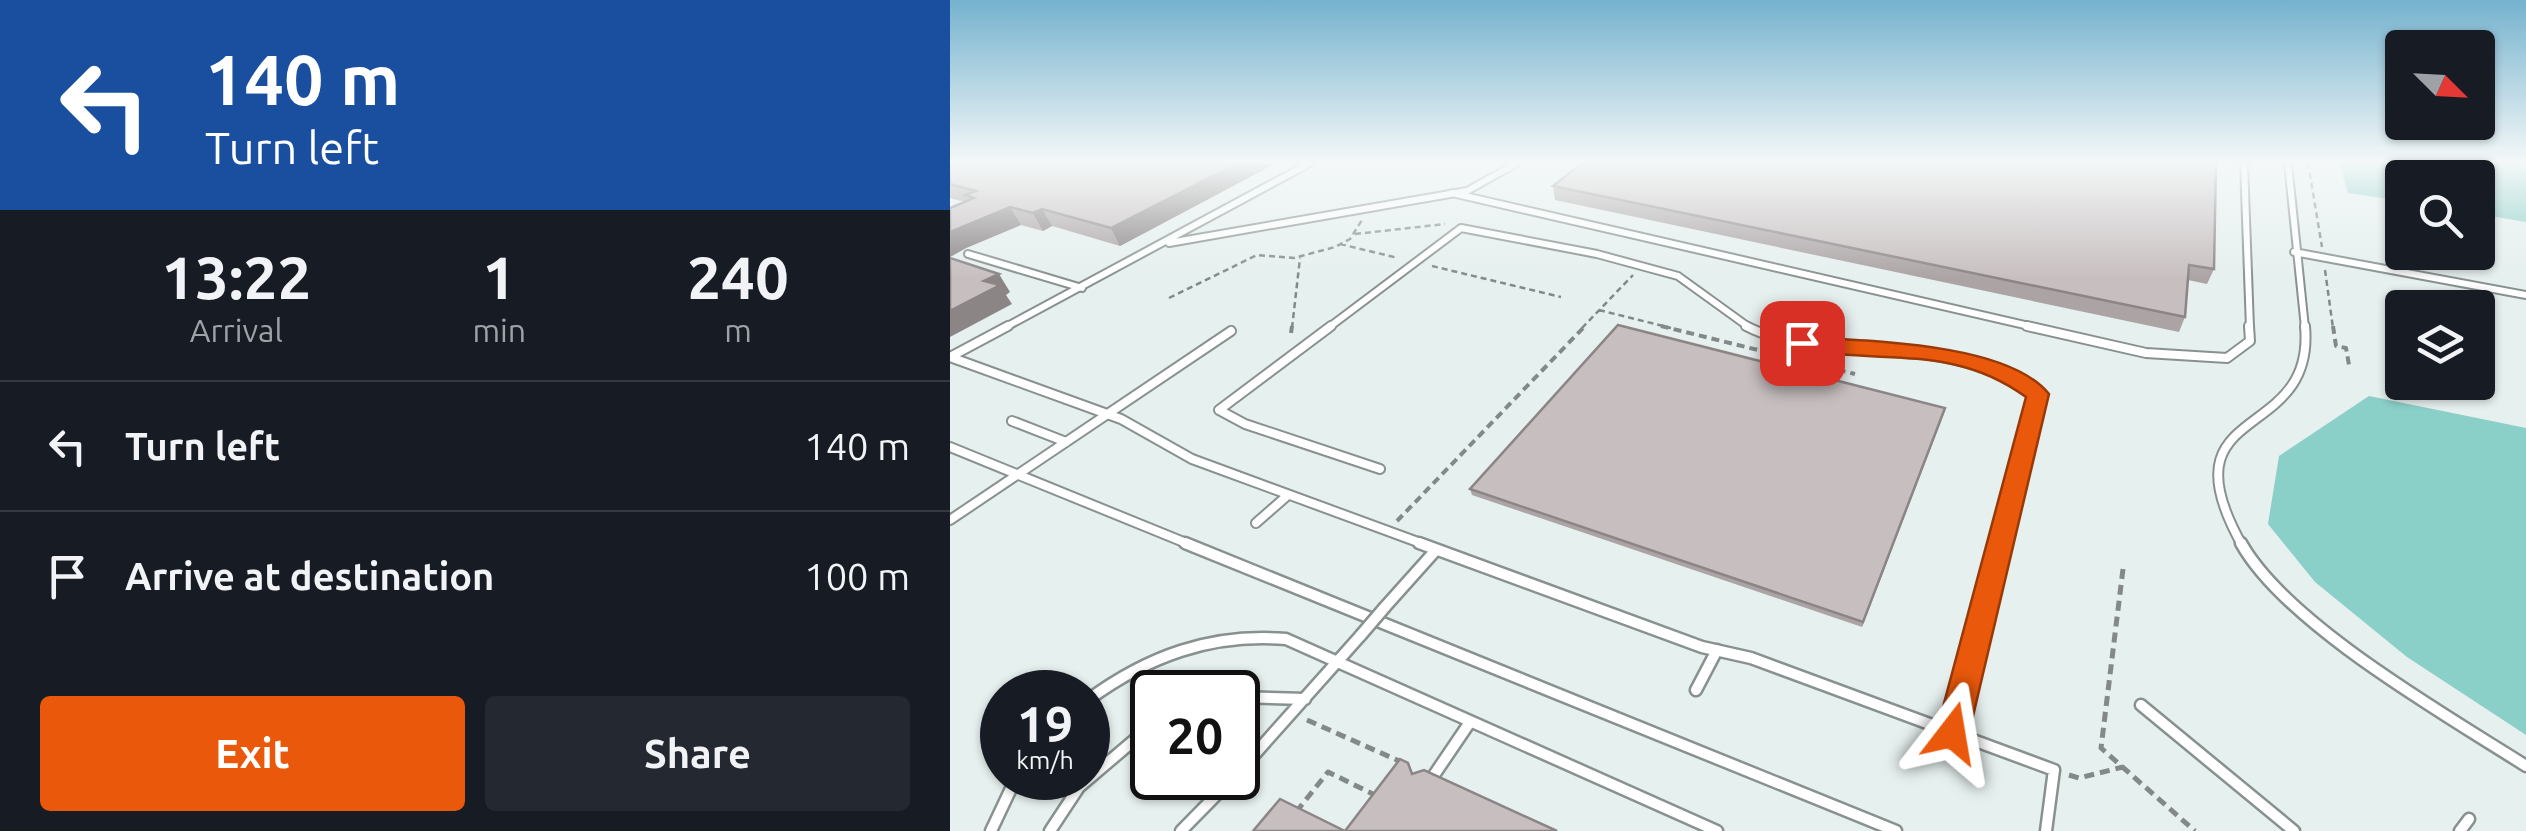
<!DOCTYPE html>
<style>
:root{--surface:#171b24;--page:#242831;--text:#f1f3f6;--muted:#9ea1a6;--line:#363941;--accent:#ea580c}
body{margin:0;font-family:Ubuntu,sans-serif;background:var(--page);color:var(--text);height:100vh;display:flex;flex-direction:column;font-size:38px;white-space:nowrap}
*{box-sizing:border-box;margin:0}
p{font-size:32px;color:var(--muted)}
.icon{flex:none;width:55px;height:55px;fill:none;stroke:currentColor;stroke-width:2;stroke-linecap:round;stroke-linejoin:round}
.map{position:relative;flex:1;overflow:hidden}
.drawer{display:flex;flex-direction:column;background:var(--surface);width:950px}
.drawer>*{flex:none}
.top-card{background:#1a4fa0;color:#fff;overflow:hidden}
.needle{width:65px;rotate:114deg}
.tools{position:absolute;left:1435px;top:30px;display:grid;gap:20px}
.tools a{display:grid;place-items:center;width:110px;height:110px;border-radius:10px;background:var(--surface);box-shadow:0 2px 8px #0004;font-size:50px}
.speed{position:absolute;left:30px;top:670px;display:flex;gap:20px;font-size:50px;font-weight:700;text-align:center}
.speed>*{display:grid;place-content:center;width:130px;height:130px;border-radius:50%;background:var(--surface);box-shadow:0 2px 8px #0004;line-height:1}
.speed small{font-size:25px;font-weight:400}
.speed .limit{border:5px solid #111;border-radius:15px;background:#fff;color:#111}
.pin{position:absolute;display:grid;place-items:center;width:85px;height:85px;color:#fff;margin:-42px;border-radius:20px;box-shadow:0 5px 15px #0006}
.me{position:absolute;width:110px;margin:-55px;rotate:14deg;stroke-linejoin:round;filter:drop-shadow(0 0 8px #0008)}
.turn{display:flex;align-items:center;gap:35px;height:210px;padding:0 40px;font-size:45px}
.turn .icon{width:130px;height:130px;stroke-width:2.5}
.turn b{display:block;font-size:70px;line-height:85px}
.eta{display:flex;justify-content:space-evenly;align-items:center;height:170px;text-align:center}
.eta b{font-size:60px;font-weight:700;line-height:70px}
.primary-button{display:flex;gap:20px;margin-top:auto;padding:20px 40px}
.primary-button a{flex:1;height:115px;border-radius:10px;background:var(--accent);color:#fff;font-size:40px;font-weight:700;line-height:115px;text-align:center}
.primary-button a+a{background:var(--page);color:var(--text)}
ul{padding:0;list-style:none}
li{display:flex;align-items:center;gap:30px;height:130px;padding:0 40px;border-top:2px solid var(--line)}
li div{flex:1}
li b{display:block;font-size:38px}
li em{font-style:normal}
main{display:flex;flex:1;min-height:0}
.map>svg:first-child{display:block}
.green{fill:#8acfc8}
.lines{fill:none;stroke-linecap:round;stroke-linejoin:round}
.service-far2-casing{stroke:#889190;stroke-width:10}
.service-far1-casing{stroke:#889190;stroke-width:12}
.service-casing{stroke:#889190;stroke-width:15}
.path-far2{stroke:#838989;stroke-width:2.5;stroke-dasharray:6 4;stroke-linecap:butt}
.path-far1{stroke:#838989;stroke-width:4;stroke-dasharray:8 5;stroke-linecap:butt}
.path{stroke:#838989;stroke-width:5;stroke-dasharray:10 6;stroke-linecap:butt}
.service-far2{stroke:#fff;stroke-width:6}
.service-far1{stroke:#fff;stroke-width:8}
.service{stroke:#fff;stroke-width:10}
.service-bridge-casing{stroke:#889190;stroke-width:15;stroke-linecap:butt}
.service-bridge{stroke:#fff;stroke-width:10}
.wall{fill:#aba3a4}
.shaded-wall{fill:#8b8586}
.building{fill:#c7bebf;stroke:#8b8586;stroke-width:2.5}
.route{fill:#ea580c;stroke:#983908;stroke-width:2.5}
</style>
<main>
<section class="drawer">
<div class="top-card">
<div class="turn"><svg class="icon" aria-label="left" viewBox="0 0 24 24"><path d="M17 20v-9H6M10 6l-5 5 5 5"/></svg><div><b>140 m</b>Turn left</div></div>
</div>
<div class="eta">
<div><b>13:22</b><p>Arrival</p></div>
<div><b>1</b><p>min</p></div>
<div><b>240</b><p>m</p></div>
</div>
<ul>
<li><svg class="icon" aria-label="left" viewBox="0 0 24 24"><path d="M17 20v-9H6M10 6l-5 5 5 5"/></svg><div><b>Turn left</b></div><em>140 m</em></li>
<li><svg class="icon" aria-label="arrive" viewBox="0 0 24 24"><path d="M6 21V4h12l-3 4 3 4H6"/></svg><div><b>Arrive at destination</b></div><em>100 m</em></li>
</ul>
<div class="primary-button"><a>Exit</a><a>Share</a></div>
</section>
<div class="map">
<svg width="1576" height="831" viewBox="0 0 1576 831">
<rect width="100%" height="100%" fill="#e6f0ef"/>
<path class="green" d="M1389,163H1576V222L1528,214V178H1452V201L1398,193Z
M1419,396L1576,428V735L1457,657L1365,582L1318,524L1329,456Z"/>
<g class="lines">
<defs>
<path id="service-far2" d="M1294,163L1300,328
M1338,163L1355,328
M502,193L1088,328
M219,243L517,191L567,163
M1344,252L1576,295
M18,254L132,288
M54,328L360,163
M378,328L511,228L647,254L728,276L800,328"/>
<path id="service-far1" d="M381,326L269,410L295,424L430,469
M796,326C830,344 872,345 910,348C975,352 1032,358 1088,395L1050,545
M1077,326L1196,353L1277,358L1300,341L1299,326
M0,357L171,419L242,459L476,545
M0,357L58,326
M62,421L116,442
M0,447L241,545
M0,520L281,331
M306,523L338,495
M1292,545C1210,399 1366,446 1355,326"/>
<path id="service" d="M235,543L946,831
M469,543L752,647L801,658L1104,770L1096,831
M1291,543C1336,624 1496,715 1576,766
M435,607L486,550
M746,690L767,650
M288,697L355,699
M138,700C198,656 261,633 336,639L767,831
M1191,705L1344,831
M1003,733L1051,543
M288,773L411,635
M480,781L520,722
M41,831L66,778
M100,831L129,787L202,725
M231,831L283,778
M1510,831L1519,819"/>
</defs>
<use href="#service-far2" class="service-far2-casing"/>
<use href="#service-far1" class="service-far1-casing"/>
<use href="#service" class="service-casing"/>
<path class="path-far2" d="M1358,163L1372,247
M405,234L495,224
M390,244L448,258
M482,266L611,297
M1375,270L1383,328
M219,298L307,255L344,258L385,247L400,239L412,220
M649,310L721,328
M342,328L350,258
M632,328L683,275"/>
<path class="path-far1" d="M711,326L905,374
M1383,326L1386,346L1396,348L1399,365
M341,333L342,326
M447,521L635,326"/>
<path class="path" d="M1173,569L1151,748L1245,831
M357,720L449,761
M1119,775L1129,778L1173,767
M346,812L378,772L427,796"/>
<use href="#service-far2" class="service-far2"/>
<use href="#service-far1" class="service-far1"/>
<use href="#service" class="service"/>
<defs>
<path id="service-bridge" d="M411,635L435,607"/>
</defs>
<use href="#service-bridge" class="service-bridge-casing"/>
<use href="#service-bridge" class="service-bridge"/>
</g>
<path class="wall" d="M0,163H326L170,246L102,226L93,231L71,225L16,248L0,257V208L15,202L0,198Z
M632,163L1264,269L1257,284L1238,280L1235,317L1229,332L605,200L603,186Z
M994,413L912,627L522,495L520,489Z"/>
<path class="shaded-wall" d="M288,163H326L170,246L161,228Z
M60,207L71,225L16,248L0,257V232Z
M92,209L102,226L93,231L83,213Z
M49,274L60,292L56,295L62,304L0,337V311L34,281Z
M995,408L994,413L912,627L913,622Z"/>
<path class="building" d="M0,163H288L161,228L92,209L83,213L60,207L0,232V208L24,198L15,195L26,191L0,184Z
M632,163H1266L1264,269L1239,265L1235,317L603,186Z
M0,258L49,274L34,281L50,285L0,311Z
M668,325L995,408L913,622L520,489Z
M450,759L458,763L462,774L474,770L607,831H303L330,799L395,831Z"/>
<linearGradient id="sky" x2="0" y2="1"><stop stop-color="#75b2ce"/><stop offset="0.58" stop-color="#f4f8f8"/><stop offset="1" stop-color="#f4f8f8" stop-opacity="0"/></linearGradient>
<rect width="1576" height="279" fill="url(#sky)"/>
<path class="route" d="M852,337C916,341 1057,342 1099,394L1019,733L1014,743L1002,748L991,743L986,733L1076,397C999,341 928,367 845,347L842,343Z"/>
</svg>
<div class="tools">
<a><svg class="needle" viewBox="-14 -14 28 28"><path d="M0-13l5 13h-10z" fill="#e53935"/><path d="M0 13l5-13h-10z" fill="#9ea1a6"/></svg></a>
<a><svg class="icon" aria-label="search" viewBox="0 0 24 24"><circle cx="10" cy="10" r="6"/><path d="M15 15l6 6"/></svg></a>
<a><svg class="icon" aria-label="layers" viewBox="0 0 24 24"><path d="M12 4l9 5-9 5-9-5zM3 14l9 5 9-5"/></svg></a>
</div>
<div class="speed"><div>19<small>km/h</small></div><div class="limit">20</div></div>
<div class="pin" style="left:852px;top:343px;background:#d93025"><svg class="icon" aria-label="arrive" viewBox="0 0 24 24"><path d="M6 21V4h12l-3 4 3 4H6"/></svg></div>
<svg class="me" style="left:1002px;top:733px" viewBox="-20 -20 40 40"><path d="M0-17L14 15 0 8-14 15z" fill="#ea580c" stroke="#fff" stroke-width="4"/></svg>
</div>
</main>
